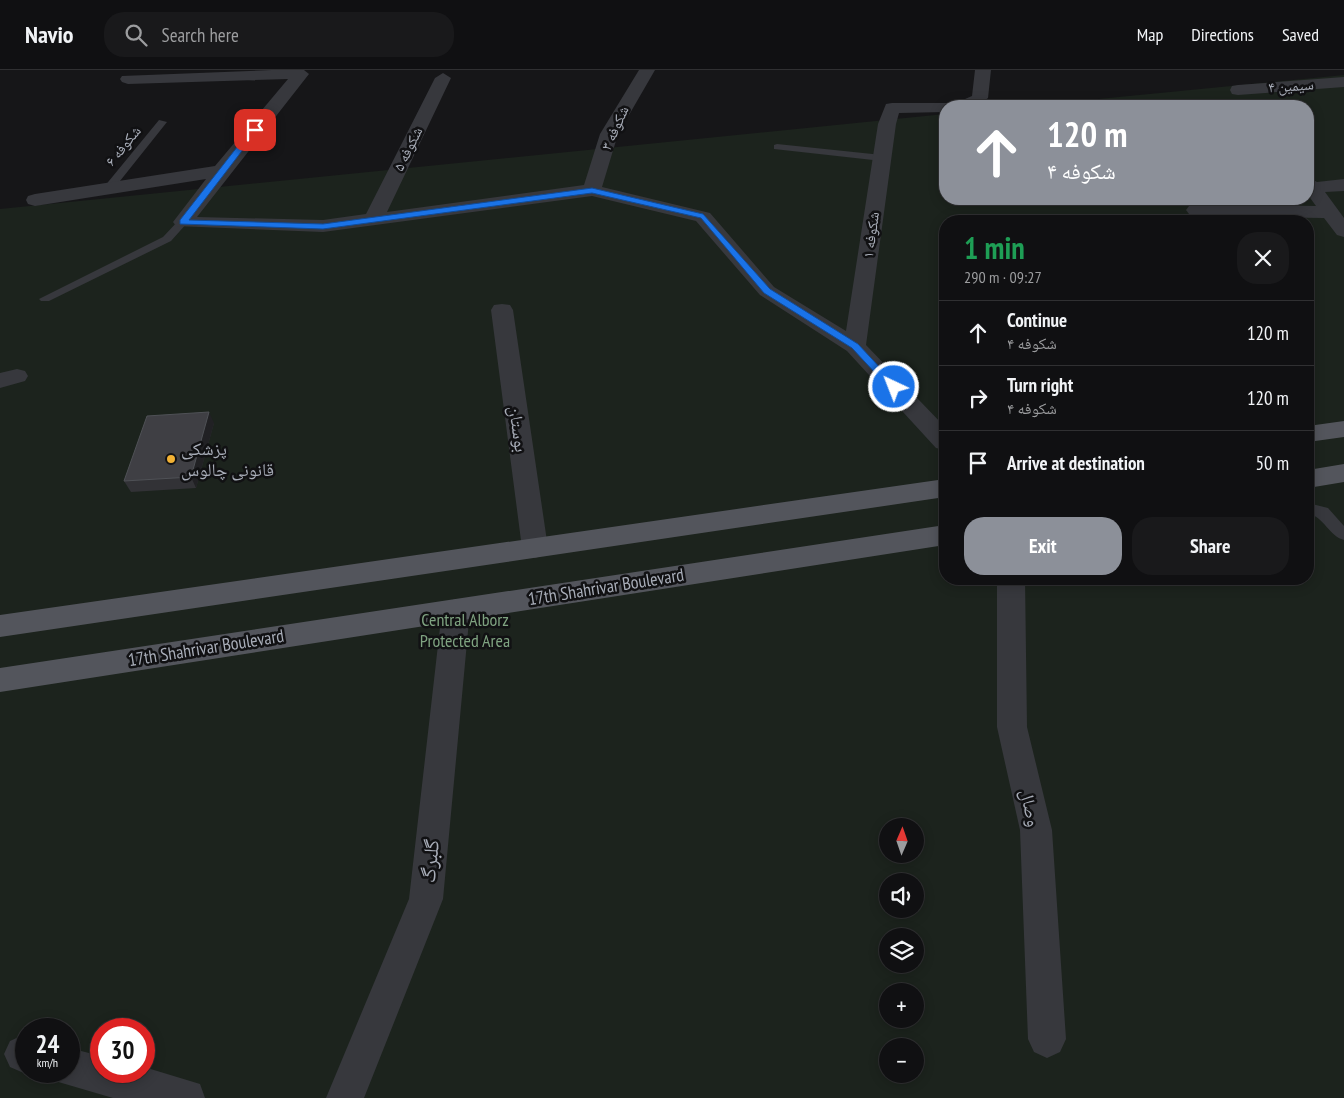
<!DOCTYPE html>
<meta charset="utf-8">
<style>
:root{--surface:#101012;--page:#19191b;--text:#f1f3f6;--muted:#9c9d9f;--line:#303032;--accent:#8c9099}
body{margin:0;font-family:"PT Sans Narrow","Noto Naskh Arabic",sans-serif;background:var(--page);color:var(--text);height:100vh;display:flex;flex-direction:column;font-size:19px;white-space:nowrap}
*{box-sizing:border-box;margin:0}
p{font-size:16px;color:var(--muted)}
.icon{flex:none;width:28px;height:28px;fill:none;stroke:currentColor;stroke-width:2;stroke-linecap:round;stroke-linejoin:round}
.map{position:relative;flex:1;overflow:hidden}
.drawer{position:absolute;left:939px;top:145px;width:375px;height:370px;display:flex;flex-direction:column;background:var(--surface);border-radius:20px;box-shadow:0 2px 12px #0003,0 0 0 1px var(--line)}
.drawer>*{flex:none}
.hud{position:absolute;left:939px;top:30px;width:375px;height:105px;border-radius:20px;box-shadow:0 2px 12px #0003,0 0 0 1px var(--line);background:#8c9099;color:#fff;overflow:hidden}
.needle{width:32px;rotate:2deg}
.tools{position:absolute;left:879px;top:748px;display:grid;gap:10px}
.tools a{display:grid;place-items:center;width:45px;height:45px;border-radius:50%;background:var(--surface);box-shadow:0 2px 12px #0003,0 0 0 1px var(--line);font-size:25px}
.speed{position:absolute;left:15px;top:948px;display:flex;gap:10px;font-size:25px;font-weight:700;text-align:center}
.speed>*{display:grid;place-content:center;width:65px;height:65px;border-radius:50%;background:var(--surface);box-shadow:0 2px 12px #0003,0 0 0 1px var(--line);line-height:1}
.speed small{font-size:12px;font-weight:400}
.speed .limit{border:8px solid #d22;background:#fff;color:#111}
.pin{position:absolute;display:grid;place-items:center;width:42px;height:42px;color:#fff;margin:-21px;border-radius:10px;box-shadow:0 2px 8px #0006}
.me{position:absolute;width:55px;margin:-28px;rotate:317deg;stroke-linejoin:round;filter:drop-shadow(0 0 4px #0008)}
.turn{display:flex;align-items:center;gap:18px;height:105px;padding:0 25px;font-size:22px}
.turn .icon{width:65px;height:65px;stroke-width:2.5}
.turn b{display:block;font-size:35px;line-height:42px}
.round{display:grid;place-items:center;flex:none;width:52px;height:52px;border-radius:20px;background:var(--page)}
.headline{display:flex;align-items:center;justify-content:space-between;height:85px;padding:0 25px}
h1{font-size:30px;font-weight:700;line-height:38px;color:#1e9e55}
.action{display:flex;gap:10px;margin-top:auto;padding:10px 25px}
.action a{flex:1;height:58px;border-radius:20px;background:var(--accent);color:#fff;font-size:20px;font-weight:700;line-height:58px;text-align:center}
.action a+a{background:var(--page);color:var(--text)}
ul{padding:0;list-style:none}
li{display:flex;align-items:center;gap:15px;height:65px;padding:0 25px;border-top:1px solid var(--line)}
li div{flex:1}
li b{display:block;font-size:19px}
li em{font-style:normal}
header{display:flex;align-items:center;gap:30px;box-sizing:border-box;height:70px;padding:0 25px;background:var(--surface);border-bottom:1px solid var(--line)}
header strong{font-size:24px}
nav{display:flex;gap:28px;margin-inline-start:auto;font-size:18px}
.search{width:350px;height:45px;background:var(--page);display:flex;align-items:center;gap:12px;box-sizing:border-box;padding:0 18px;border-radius:20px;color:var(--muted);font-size:19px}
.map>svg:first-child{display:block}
.green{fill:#1c231d;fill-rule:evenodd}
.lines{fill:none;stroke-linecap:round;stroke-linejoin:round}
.lane{fill:#37383d;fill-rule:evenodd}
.street{fill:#37383d;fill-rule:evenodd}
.primary{fill:#53555c;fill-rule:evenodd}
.wall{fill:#323236}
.shaded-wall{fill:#212124}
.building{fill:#3f3f44;stroke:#4f5156}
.route{fill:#1a73e8;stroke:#114b97}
.poi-dot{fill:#f2b134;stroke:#111113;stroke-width:2}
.labels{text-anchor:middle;stroke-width:5;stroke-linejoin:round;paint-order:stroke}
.far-street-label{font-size:15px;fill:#a8adb8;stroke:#111113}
.street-label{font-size:18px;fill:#a8adb8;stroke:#111113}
.poi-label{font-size:18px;fill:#a8adb8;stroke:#111113;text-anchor:start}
.park-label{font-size:18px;fill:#7fa381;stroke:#111113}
.near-street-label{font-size:21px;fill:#a8adb8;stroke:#111113}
</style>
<header>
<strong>Navio</strong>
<div class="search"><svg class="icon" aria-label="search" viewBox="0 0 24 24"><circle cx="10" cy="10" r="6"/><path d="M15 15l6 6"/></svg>Search here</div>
<nav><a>Map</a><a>Directions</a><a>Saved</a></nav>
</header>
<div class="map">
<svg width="1344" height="1028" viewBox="0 0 1344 1028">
<rect width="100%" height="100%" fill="#161618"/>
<path class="green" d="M1344,5V1028H0V139L945,44V129H1308V36H1027ZM945,151H1308V509H945ZM888,756H915V784H888ZM888,811H915V839H888ZM888,866H915V894H888ZM888,921H915V949H888ZM26,959H69V1001H26ZM101,959H144V1001H101ZM888,976H915V1004H888Z"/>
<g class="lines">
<path class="lane" d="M159,50L167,52L112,121H104V117Z
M777,74L882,85L887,88L882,91L774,79V75Z
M183,149L188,152L171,171L49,231H41L39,229L163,167L179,150Z
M1308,433L1328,438L1344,456V470C1329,466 1325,448 1308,443Z"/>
<path class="street" d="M272,0H304L309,4L197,147L323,150L366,144L435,8L443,3L451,8L387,142L584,115L600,64L639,0H655L618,64L602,117L710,143L774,217L846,261L878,54L886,34L892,33H951L953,36H945V42L899,43L896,54L866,275L945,357V380L936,378L847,281L760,225L696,151L592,126L323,162L176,156L173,152L206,109L35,136L28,134L26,130L28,126L35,124L215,96L288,9L128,14L122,12L120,9L122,6Z
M975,0H991L988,28L977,36H956L958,32L972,26Z
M1344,7V17L1238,25L1232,24L1230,20L1232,16L1238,15Z
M1308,107L1317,112L1344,109V121L1325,122L1344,148V167L1337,165L1324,148L1196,146L1189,144L1186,140L1189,136L1196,134L1316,136L1308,125Z
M502,234L510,235L513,240L548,478L544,485L535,488L526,485L522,478L491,240L494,235Z
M17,299L25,301L28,306L25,311L0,318V303Z
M997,509H1025L1027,657L1052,760L1066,969L1060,982L1047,988L1034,982L1028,969L1020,760L997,657Z
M456,529L466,532L470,540L443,829L364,1028H326L409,829L442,540L446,532Z
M23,965L26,966V1001H33L26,1004L10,997L4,984L10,971Z
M69,978L101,986V1001H144V997L200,1014L205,1028H113L55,1011L52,1001H69Z"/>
<path class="primary" d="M1344,351V367L1308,372V356Z
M1344,394V412L1308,418V400Z
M945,409V427L0,567V545Z
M945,455V475L0,622V598Z"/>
</g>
<path class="wall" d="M214,353L196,418L131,422L124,411Z"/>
<path class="shaded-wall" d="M209,342L214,353L196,418L191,407Z"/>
<path class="building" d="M209,342L191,407L124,411L147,346Z"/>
<path class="route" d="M252,58L258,60L189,150L323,154L592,118L703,144L770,219L858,274L898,317L894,320L890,319L852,278L764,223L701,148L592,123L323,159L180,154V150Z"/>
<circle class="poi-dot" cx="171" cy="389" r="5"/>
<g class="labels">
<g class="far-street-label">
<text transform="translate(1291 16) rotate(-4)" y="5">سیمین ۴</text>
<text transform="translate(615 58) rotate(-66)" y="5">شکوفه ۳</text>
<text transform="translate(123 76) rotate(-51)" y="5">شکوفه ۶</text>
<text transform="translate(408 79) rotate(-64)" y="5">شکوفه ۵</text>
<text transform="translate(871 165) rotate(-82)" y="5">شکوفه ۱</text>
</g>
<g class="street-label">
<text transform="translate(518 359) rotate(82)" y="6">بوستان</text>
<text transform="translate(606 517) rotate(-9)" y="6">17th Shahrivar Boulevard</text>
<text transform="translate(206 578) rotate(-9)" y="6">17th Shahrivar Boulevard</text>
<text transform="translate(1030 738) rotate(78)" y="6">وصال</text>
</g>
<g class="poi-label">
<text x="181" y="385">پزشکی<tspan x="181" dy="21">قانونی چالوس</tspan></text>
</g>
<g class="park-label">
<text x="465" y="556">Central Alborz<tspan x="465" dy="21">Protected Area</tspan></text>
</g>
<g class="near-street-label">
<text transform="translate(430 791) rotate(-84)" y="7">گلبرگ</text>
</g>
</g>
</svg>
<div class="tools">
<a><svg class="needle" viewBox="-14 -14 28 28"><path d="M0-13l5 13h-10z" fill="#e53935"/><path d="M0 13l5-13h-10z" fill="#9c9d9f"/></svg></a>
<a><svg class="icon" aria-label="sound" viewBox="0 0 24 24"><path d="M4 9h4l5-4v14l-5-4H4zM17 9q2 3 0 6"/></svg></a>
<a><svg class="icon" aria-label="layers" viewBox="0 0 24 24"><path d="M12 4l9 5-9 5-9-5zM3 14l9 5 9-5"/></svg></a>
<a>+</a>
<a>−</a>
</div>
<div class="speed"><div>24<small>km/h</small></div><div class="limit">30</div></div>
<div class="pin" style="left:255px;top:60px;background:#d93025"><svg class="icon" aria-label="arrive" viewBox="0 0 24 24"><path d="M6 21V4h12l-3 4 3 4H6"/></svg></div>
<svg class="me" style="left:894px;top:317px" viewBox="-20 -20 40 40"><circle r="17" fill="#1a73e8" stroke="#fff" stroke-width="3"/><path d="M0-11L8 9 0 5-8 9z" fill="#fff"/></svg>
<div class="hud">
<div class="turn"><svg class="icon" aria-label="ahead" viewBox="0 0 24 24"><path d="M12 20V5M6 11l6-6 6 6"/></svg><div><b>120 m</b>شکوفه ۴</div></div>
</div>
<section class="drawer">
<div class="headline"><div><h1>1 min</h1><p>290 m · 09:27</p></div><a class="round"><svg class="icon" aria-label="close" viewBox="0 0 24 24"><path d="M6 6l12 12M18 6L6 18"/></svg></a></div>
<ul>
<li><svg class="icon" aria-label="ahead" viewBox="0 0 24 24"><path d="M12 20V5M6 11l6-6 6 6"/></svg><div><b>Continue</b><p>شکوفه ۴</p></div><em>120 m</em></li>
<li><svg class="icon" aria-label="right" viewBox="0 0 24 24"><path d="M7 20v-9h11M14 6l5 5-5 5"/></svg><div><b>Turn right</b><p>شکوفه ۴</p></div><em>120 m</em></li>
<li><svg class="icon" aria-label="arrive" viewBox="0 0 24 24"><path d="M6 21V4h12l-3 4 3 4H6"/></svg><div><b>Arrive at destination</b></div><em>50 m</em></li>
</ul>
<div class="action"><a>Exit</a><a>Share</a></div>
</section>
</div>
